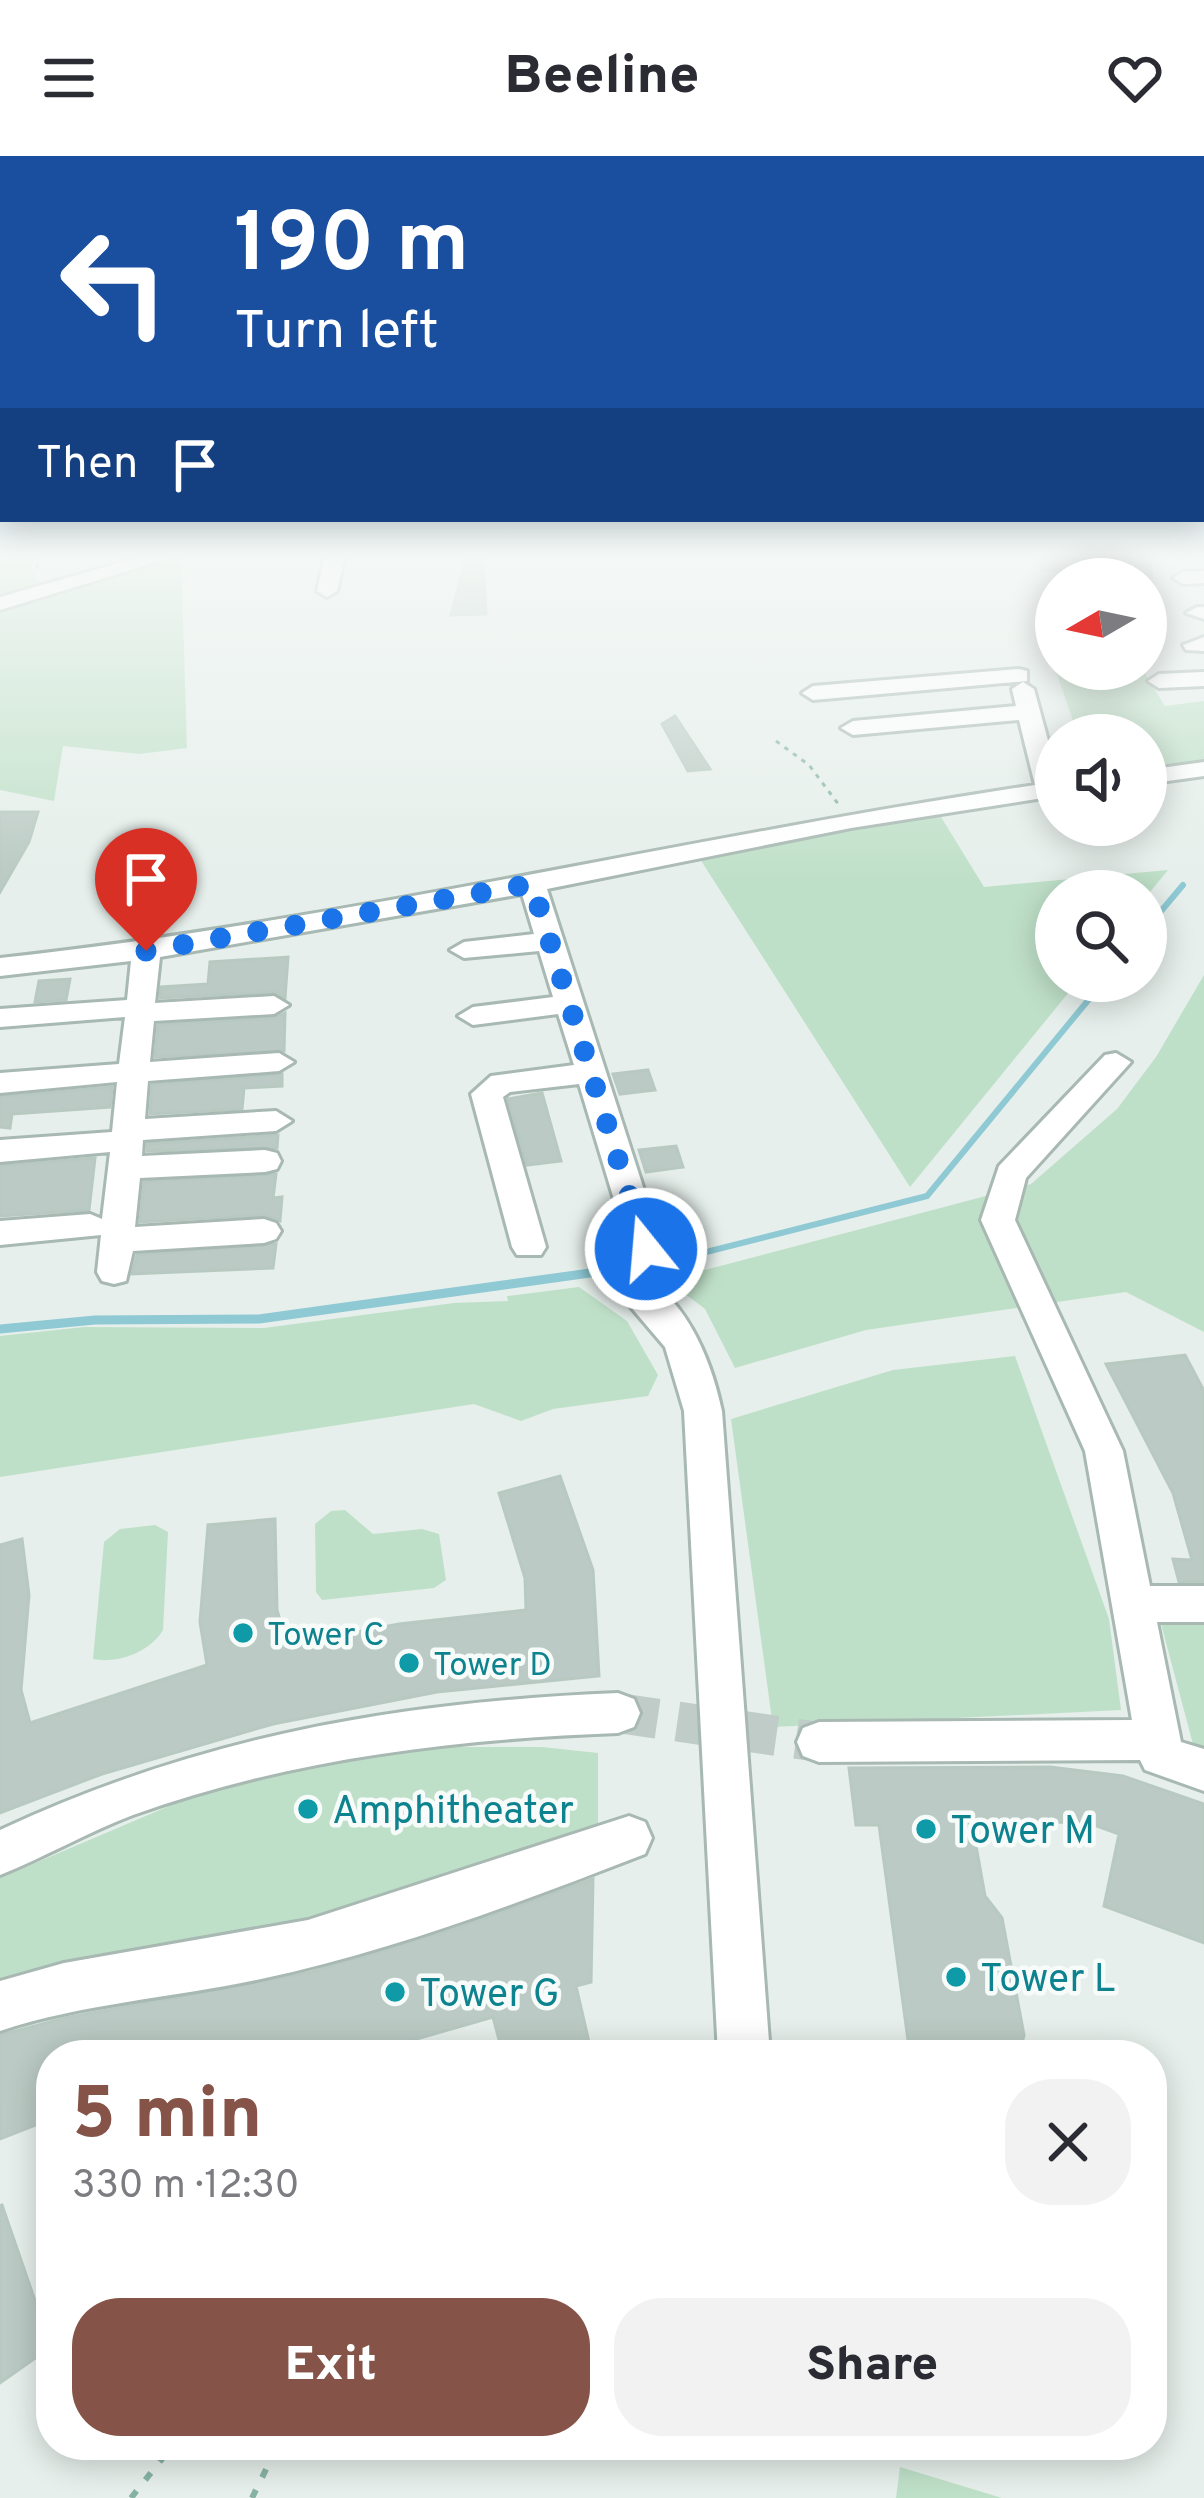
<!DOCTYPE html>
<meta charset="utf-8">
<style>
:root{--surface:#fff;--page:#f2f2f3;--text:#2b2b33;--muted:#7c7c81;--accent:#855347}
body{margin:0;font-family:Overpass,sans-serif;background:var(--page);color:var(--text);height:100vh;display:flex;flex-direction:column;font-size:45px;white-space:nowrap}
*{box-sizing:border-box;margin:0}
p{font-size:39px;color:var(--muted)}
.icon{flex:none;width:66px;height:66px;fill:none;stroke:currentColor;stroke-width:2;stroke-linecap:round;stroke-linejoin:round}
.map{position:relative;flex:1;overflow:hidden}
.panel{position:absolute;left:36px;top:1884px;width:1131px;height:420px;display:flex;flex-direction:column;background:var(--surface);border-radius:48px;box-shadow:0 6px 30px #0003}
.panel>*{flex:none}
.guide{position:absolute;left:0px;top:0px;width:1206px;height:366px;box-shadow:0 6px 30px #0003;background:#1a4fa0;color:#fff;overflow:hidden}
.needle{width:78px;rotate:261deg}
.fabs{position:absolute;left:1035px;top:402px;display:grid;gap:24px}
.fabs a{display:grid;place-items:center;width:132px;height:132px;border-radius:50%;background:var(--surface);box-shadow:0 6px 30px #0003;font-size:60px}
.pin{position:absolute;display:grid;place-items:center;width:102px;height:102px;color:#fff;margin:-123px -51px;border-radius:50% 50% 50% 0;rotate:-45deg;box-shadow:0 0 12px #0007}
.pin .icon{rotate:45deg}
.me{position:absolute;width:132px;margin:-66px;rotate:343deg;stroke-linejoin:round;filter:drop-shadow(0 0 9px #0008)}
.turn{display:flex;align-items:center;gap:42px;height:252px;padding:0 36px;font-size:54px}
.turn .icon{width:156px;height:156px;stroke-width:2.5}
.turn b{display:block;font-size:84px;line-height:102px}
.then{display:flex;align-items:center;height:114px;padding:0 36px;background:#0003;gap:24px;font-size:45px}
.round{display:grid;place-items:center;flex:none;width:126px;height:126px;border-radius:48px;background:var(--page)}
.summary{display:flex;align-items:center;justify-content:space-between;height:204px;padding:0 36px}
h1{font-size:72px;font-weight:800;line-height:90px;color:var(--accent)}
.cta{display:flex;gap:24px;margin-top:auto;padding:24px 36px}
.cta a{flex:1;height:138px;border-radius:48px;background:var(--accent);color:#fff;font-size:48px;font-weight:800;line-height:138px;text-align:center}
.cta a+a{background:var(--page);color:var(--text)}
header{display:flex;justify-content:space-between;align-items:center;height:156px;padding:0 36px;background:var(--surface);font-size:54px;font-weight:800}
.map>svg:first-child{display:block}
.green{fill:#bfe0c8}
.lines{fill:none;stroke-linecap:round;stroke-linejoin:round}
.stream-far1{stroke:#8ec9d4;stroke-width:6}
.stream{stroke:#8ec9d4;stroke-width:9}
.building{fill:#bbcac4;stroke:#b8c9c2;stroke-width:3}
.minor-tunnel{stroke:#bfccc8;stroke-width:40;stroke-dasharray:40 20;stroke-linecap:butt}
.minor-casing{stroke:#a8b8b2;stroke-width:6}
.path-far1{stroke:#86b3a5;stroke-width:3;stroke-dasharray:4.5 6;stroke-linecap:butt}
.path{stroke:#86b3a5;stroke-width:6;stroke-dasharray:9 14;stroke-linecap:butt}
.minor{fill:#fff;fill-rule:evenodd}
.route{stroke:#1a73e8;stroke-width:21;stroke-dasharray:0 37.8}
.culture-dot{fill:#0f9aa8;stroke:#f7fbf9;stroke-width:4.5}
.labels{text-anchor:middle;stroke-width:9;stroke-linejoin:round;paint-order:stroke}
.culture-label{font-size:33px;fill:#0d838f;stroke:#f7fbf9;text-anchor:start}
.near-culture-label{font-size:39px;fill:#0d838f;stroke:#f7fbf9;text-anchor:start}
</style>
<header><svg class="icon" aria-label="menu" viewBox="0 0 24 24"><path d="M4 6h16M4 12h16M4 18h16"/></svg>Beeline<svg class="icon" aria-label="heart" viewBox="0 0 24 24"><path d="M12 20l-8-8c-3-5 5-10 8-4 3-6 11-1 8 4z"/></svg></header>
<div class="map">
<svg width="1204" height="2342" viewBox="0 0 1204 2342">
<rect width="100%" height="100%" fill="#e6efeb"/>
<path class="green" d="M0,398H29L34,419L45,432L0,446Z
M181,399L187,592L139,598L63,590L54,645L0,634V452Z
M1050,498H1056V513H1142L1165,550L1204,545V608L1146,616V579H1078Z
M938,656L984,731L1168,714L1146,741V735H1056V825H1078L910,1031L700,703Z
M1204,819V1176L1126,1136L866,1174L735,1212L705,1153L667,1124L1031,1028L1117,953L1156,901Z
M579,1131L627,1165L658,1219L648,1240L553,1253L521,1265L474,1248L0,1321V1180L84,1171L264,1172L454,1147L508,1145L507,1140Z
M1015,1200L1109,1463L1121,1554L773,1571L731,1263L893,1214Z
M345,1354L373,1378L422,1373L439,1378L446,1424L434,1432L322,1444L316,1436L315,1368L331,1355Z
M155,1369L168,1376L163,1474C150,1496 118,1508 93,1503L104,1386L120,1373Z
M1160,1464L1204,1465V1595L1194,1592Z
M430,1591H542L598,1597V1670L402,1740L264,1775L0,1826V1722L202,1636L317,1606Z
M900,2311L1002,2342H896Z"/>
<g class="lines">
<path class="stream-far1" d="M1146,773L1183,729
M651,1110L927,1040L1104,825"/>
<path class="stream" d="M0,1173L95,1164L259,1163L662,1107"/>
</g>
<path class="building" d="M1042,398H1149L1152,422L1042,414Z
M466,403L483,404L486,458L451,459Z
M675,560L710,613L688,615L662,568Z
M0,656H38L29,686L0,736Z
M288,801L285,842L274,836L160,842L161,831L208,828L210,806Z
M70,823L66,844L35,846L39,825Z
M285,857L284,895L155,901L158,869L274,862Z
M648,914L655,934L620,938L613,918Z
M282,918V930L244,932L242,953L150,958L152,929Z
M112,931L110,951L12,958L10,972L0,971V941Z
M542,937L561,1005L527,1009L508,943Z
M278,979L277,992L147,995V988Z
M676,990L683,1011L646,1016L639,994Z
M95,1002L89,1054L0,1060V1010Z
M276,1018L273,1042L282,1041L280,1065L264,1059L140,1066L144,1026Z
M276,1088L273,1112L132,1118L137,1099Z
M1185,1199L1204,1235V1426H1179L1173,1403L1192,1404L1173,1337L1106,1208Z
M560,1320L593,1414L599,1520L437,1536L273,1568L102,1618L0,1657V1389L22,1383L29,1439L21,1534L30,1567L207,1509L200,1466L208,1369L275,1363L277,1454L287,1489L399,1468L526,1454L525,1422L499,1337Z
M1050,1611L1123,1620L1204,1648V1787L1104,1750L1119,1678L1086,1666L972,1667L985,1740L1002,1762L1024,1879L1019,1899H910L879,1669H856L849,1612Z
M593,1723L591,1826L576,1830L592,1899H503L493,1861L361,1899H51V1963L0,1983V1879L65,1862L311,1816L457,1772Z
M2,2049L51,2191L0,2227V2050Z"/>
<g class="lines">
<path class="minor-tunnel" d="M618,1557L819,1586"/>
<defs>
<path id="minor" d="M151,398H183L0,454V441Z
M325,398H345L337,435L327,441L317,435Z
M1204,415V427L1183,428L1173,422L1183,416Z
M1197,451H1204V463L1186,457Z
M1204,481V495L1186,494L1183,489Z
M1019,513L1027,515V525L813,544L802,537L813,530Z
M1204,516V530L1159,532L1148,525L1159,518Z
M1023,526L1034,533L1056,614V640L851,672L547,733L663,1093L658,1101H634L629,1093L579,928L510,936L503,941L546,1091L541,1099H517L512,1091L471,938L491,920L574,909L558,858L473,869L458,860L473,851L553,841L539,795L464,802L450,794L464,786L534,778L522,738L160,801L155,847L274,840L289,849L274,858L154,865L150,906L279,897L294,906L279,915L148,925L145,963L276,955L292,965L276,975L143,984L142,1000L265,994L277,997L281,1005L277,1013L265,1016L140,1022L135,1071L264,1063L276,1067L281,1075L276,1083L264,1087L133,1095L126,1125L114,1128L102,1125L97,1116L101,1079L0,1089V1065L90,1058L102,1063L110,996L0,1006V984L112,976L117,926L0,937V917L119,908L125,861L0,871V853L127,844L131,805L0,820V802C349,764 688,681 1035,629L1019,564L853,579L841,572L853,565L1016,550L1012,533Z
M1204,606V620L1146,628V614Z
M1116,897L1131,906L1026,1022L1015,1064L1123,1295L1150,1430H1204V1466H1157L1181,1586L1204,1593V1635L1145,1614L1140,1604L819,1606L803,1600L797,1586L803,1572L819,1566L1132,1564L1085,1295L981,1064L999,1010L1105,899Z
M631,1117C684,1133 712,1206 722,1255L770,1899H718L684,1255L665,1191L613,1130L619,1121Z
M618,1537L634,1543L640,1557L634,1571L618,1577C453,1583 289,1603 133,1659C88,1676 45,1701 0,1719V1674C202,1580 397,1546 618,1537Z
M629,1660L645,1666L652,1682L645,1698C521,1746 392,1795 261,1823C174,1842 85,1847 0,1875V1825L64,1807L308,1764Z"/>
</defs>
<use href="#minor" class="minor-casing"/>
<path class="path-far1" d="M35,398L38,416
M776,585L809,609L839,649"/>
<path class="path" d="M131,2342L173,2289
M252,2342L278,2289"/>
<use href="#minor" class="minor"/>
</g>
<linearGradient id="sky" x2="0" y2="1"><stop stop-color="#84bce0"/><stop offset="0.55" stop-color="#f4f8f6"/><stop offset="1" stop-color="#f4f8f6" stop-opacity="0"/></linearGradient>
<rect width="1204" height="726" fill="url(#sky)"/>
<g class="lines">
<path class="route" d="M146,795L532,728L646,1093"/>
</g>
<g class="culture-dot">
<circle cx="243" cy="1477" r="12"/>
<circle cx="409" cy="1507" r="12"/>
<circle cx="308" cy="1653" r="12"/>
<circle cx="926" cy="1673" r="12"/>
<circle cx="956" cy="1821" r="12"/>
<circle cx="395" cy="1836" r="12"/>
</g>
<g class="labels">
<g class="culture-label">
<text x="267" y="1489">Tower C</text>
<text x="433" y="1519">Tower D</text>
</g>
<g class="near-culture-label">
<text x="332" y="1667">Amphitheater</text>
<text x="950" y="1687">Tower M</text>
<text x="980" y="1835">Tower L</text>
<text x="419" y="1850">Tower G</text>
</g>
</g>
</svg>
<div class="fabs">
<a><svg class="needle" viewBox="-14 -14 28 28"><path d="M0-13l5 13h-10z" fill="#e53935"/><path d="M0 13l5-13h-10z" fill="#7c7c81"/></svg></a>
<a><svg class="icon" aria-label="sound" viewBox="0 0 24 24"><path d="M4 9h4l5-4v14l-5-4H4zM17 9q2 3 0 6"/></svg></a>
<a><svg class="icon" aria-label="search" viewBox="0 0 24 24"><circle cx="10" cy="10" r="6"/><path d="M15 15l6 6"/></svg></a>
</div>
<div class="pin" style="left:146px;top:795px;background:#d93025"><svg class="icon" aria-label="arrive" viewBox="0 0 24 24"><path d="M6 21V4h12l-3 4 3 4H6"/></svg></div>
<svg class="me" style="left:646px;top:1093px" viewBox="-20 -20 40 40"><circle r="17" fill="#1a73e8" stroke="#fff" stroke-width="3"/><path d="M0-11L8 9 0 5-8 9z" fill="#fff"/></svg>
<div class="guide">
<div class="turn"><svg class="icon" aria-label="left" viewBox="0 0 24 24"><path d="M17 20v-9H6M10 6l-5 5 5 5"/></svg><div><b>190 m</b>Turn left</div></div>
<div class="then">Then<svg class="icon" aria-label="arrive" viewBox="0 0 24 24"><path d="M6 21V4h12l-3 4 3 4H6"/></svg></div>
</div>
<section class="panel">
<div class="summary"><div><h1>5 min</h1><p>330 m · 12:30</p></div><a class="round"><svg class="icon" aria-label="close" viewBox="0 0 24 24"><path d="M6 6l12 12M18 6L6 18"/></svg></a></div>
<div class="cta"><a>Exit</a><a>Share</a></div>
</section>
</div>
